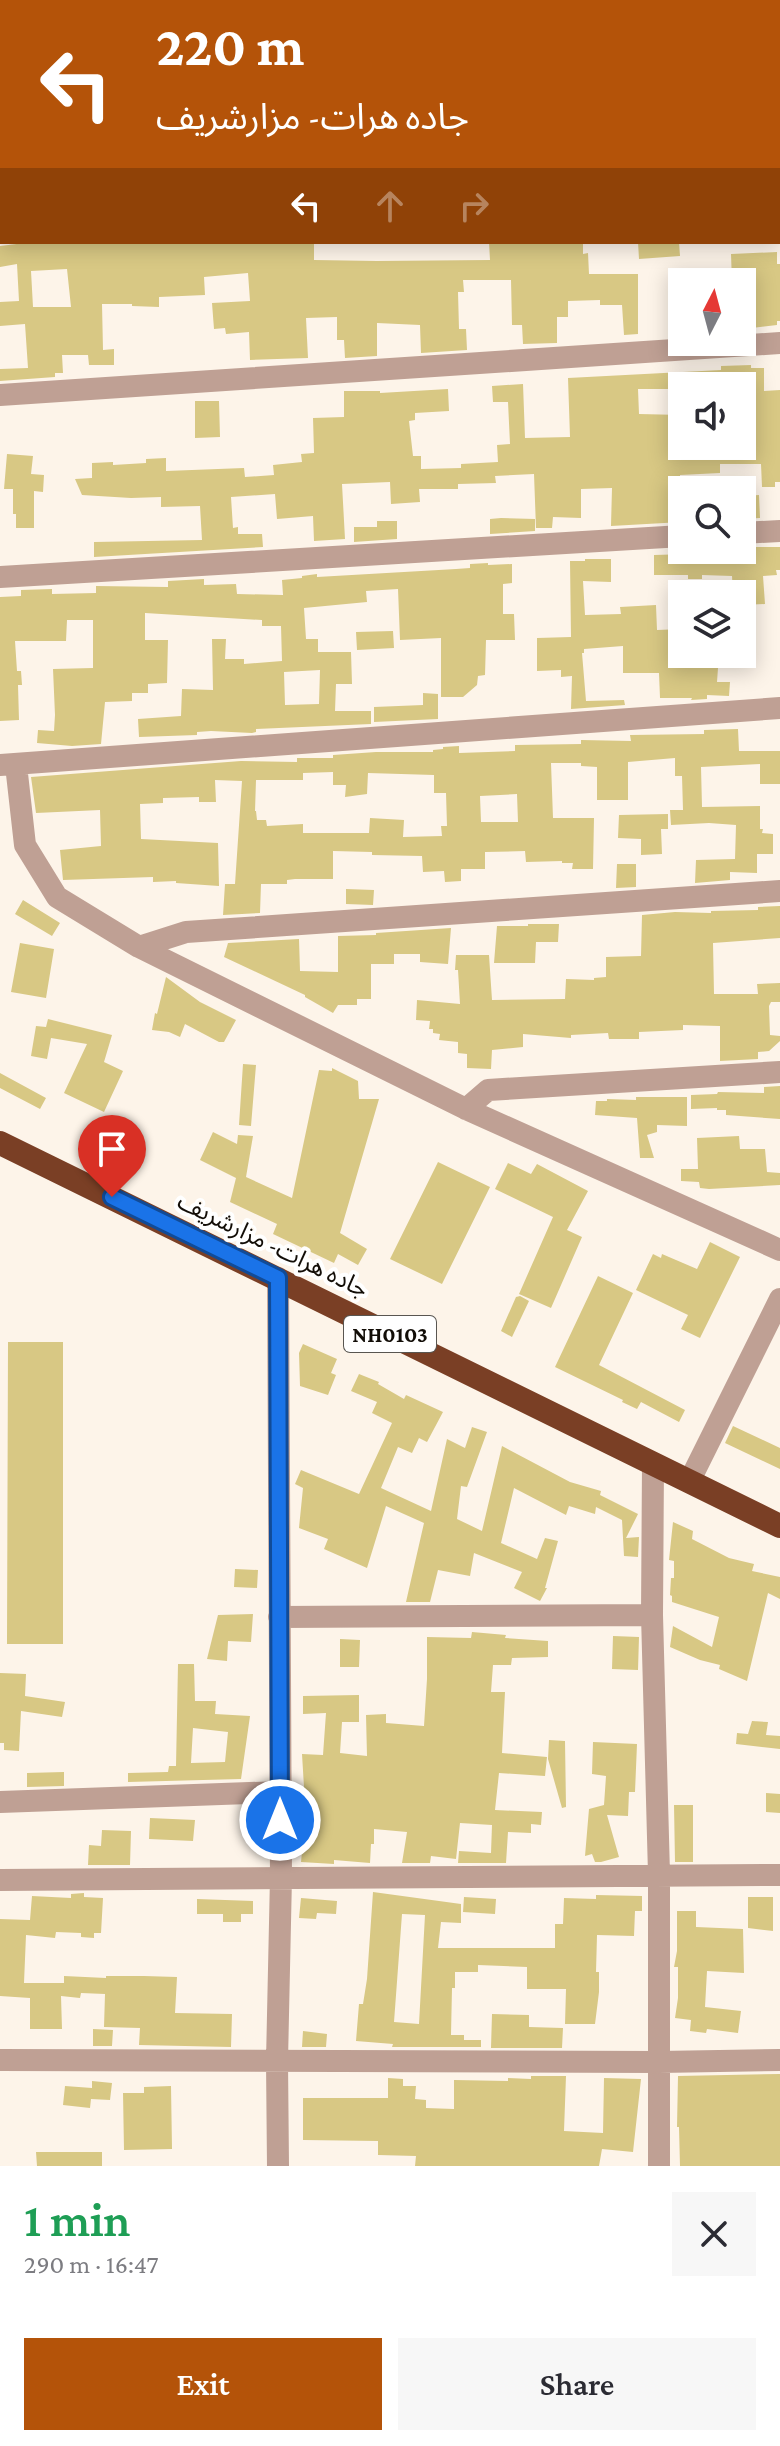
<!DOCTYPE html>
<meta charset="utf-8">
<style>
:root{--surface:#fff;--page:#f7f7f7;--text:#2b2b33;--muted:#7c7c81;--accent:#b45309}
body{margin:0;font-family:"Crimson Pro","Noto Sans Arabic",serif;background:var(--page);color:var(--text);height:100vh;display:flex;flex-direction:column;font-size:30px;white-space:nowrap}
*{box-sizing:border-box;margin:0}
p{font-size:26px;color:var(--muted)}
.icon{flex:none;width:44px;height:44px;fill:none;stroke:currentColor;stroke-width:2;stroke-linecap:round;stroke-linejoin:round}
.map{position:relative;height:2166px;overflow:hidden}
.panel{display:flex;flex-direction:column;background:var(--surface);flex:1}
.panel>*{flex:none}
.banner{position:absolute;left:0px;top:0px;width:780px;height:244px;box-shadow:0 4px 20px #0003;background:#b45309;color:#fff;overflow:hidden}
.needle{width:52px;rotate:6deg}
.fabs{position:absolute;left:668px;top:268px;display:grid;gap:16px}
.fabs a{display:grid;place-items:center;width:88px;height:88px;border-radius:0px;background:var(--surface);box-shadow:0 4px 20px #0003;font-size:40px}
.pin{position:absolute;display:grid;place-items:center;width:68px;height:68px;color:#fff;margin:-82px -34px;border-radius:50% 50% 50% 0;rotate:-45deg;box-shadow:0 0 8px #0007}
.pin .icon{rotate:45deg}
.me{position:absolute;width:88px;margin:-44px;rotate:0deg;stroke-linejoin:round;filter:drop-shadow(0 0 6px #0008)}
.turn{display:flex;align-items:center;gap:28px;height:168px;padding:0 24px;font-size:36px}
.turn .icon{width:104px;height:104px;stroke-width:2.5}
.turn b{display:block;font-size:56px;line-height:68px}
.lanes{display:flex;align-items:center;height:76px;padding:0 24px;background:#0003;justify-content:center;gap:40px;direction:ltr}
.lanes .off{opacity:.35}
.round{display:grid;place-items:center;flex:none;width:84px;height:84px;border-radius:0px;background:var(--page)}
.overview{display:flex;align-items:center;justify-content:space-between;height:136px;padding:0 24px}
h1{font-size:48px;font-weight:600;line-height:60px;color:#1e9e55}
.action{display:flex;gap:16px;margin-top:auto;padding:16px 24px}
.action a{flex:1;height:92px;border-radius:0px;background:var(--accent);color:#fff;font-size:32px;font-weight:600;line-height:92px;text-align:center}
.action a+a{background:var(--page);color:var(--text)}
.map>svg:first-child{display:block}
.building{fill:#d8c884;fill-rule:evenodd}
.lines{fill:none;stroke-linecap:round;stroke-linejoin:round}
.minor{stroke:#bfa094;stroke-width:22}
.highway{stroke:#7a3f25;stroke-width:24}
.route-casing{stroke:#114b97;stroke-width:20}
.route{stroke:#1a73e8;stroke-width:14}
.labels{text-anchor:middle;stroke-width:8;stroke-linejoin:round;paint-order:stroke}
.shield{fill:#fff;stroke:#595651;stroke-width:2}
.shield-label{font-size:22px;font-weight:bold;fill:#120d07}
.street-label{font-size:24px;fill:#120d07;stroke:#fff}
</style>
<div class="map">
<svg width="780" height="2166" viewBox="0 0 780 2166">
<rect width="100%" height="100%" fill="#fdf4e9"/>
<path class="building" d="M33,242H314V260L377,261L490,260L489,242H583V254L588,253L589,274H638V334L624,335L622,305H600V300L568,301V317H557V343L523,344L522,325H512L511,280H463L464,292H458L459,329H466L467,350L421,353L420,325L377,323V356L345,358L344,340H337V317L306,318L308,358L250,360L249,332L226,334L225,328L214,329L212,303L250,301L248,273L204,277L205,295L159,297V307L132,306V304H102L103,350L114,349V365H89L88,355H62L63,373H55V377L0,381V369L28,368L25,324L0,326V302L19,301L17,264L0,267V246ZM67,269L71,307H33L31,271Z
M638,242H679L680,256L639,259Z
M777,252V264H780V321H777V325L744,329L742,282H732L731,254Z
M751,365V368H764V391L780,390V482H775V487H762L761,464H720V473L680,475L682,522L611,526L612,488L581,489V518L553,517L552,528H536L534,474L495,476L496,483L458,484V489H419L420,502L391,504L390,482L342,484L345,539L314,541L313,516L277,519L275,494L231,497L233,528L238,527V534H262L263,547L94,557V542L202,540L200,506L161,507V497L131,498L82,495L75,479L92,478V463L113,462V465L146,463V459L166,458V471L244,468L245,477L274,475L273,465L302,462L301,454L314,453L313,418L344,417V391H380V393L448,389L449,411L415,413V420L409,421L413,456H421V469L461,468V464L498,462L497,445L510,444L508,402H493L492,386L523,384L525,438L570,437L568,378L721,370V366ZM682,386H742V400L748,399V445L682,447V415L639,414L638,389H682Z
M195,401H219L220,437L195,438Z
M7,454L33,456L31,474L44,475L43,492L34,491V528H16V514H13V489H4Z
M759,495L760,518L742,519V496Z
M501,518L535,519V531L490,534V519Z
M377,521H397V539L354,542V527H377Z
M742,547H780V570H776L777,575L763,576L765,604L742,605V594H733L732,576L702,575V579H688V575H654V555L688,554V550H742Z
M585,559H611V582L583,581L585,615L621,614L620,607L656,605L657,630L682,629V654H719L717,682H730L729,696L707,695V699L691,700L692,698H660L659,673H623V646L584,649V653H582L586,701L624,700L625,705L571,709L572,676L561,677V670L537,671V638L571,637L570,561H585Z
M488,563V565L512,564V583L503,584V614H514L515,640H486L485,675L478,676L477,685L463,697H441V638L400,640L398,589L366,591L367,602L304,608L306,639H318V652H351L352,684H336L335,711H371V724L256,729V732L252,733L211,731L197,732V735L139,737L138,719L181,716L182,689L213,690L212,639H226L225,659H244V664L282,661L281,626H262V620L145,613V640H168L167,683L148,684V693H132V701L105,702L101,744L72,746L37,743L38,730L54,731L55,715L53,669L93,668V620H67L66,641H15L17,671H21L22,685H18L19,720L0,721V597L21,596V590L52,589V594L96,593V586L168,587V581L204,579V585L236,584L237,594L283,595L282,580L302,578V576L317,574V577L456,569L470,568V564ZM320,670L319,704L285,705L284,672Z
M393,631L394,648L357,650L356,632Z
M423,693L438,694V719L374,722V707L423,705Z
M738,729L739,751H780V784H760V764L701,767L702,807L760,806V829H763L762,833L773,834V854H757V873L730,872V880L695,883L696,860L735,859L736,825L709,823L671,825L670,810H683L682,776H675V758L628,762V800H597V767L581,766V763H551L553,818H594L593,869H572L573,863H562V861L526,862L525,851L485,852V869H461V881L445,882L444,871L423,872L422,856L372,855V852L333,851V879H295L287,880V884H261L260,913L223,915L225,884H235L242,781L215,780L216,802H199V797L163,798V803L140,804L141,839L218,843L219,886L176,883V881L153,882V877L63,880L60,850L101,846L100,810L36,813L31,777L241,761L297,762V758H333V755L376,752H433V750L443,749V747L459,746V753L515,751V745L581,744V740L631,741L630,735L704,734V730ZM333,772V785H346L345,797L367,794L368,773L434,775V793H446L447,826H441L442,836L403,837L404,820L370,818L369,833H303V824L267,826L266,820H257L256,811H255L256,780H303V773ZM517,794L518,822H481L480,796Z
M668,814V829H661L662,854L641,855V839L618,838L619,815Z
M617,864H636V887L616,888Z
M346,889L374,890L373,905L346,904Z
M23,900L60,923L52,936L15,914Z
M780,906V938L713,943L714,994H758L757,984L780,983V1002H771L769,1006L770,1035L780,1036V1041L769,1051L758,1052V1059L720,1061V1026L683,1025V1030L639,1032V1039H609L608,1033L571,1035V1038L523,1034V1047L492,1050L491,1069L467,1068V1054L458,1053V1042L439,1040L440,1034L433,1033V1029H429L430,1021L416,1020L417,1000L460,1004L458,970H455L456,955H489L492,1000L565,999L566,979L594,980V978L606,977V957L641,956L642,915L675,912L711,913V911L758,910V907Z
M528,924H559L558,942H536L535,963H494L497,926H528Z
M451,928L448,964L420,962V954H394V964H371V999H357V1005H338L333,1013L305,997V995L224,957L228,943L299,939L300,971L338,972V936L376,935V933Z
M20,943L54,949L46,998L11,992Z
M166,977L200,1002L236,1020L224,1042H219L185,1024L180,1037L169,1032L152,1030L155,1013L157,1014Z
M48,1019L112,1035L104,1062L123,1071L104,1112L64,1093L87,1044L51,1038L47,1059L31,1056L36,1026L46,1027Z
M243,1064L256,1065L251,1126L239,1125Z
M332,1068L358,1081L359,1099H379L340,1233L367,1249L358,1265L338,1254L334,1263L273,1234L277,1224L230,1202L236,1178L200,1160L213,1132L237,1144L238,1135L253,1136L246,1177L292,1198L319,1070L332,1071Z
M0,1073L46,1098L40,1109L0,1088Z
M780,1086V1119L726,1115V1110H717V1108L691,1109V1095L717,1094L718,1092L764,1093V1087Z
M636,1097H687V1126L657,1125V1132L647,1135L654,1158H640L637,1118L595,1115L596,1101H607V1099L636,1100Z
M739,1136L740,1149H765L767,1172L780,1173V1185L709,1189L700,1188L699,1182L681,1181V1169H698L697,1138Z
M438,1162L490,1187L442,1284L390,1259Z
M508,1163L531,1174L537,1164L588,1191L567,1230L582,1237L551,1308L519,1294L553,1217L495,1189Z
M710,1242L740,1257L700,1338L681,1329L688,1315L636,1290L653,1254L661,1258L662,1254L697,1269Z
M598,1276L633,1293L599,1365L685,1410L679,1422L641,1402L637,1409L622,1402L623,1400L555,1367Z
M520,1296L529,1301L512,1337L501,1331L516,1297Z
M8,1342H63V1644H7Z
M303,1344L337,1359L331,1373L336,1375L328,1395L300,1386L299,1353Z
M359,1374L379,1382L378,1384L404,1399L406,1395L443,1412L427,1442L419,1438L412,1453L398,1447L381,1488L431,1511L447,1439L465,1448L472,1427L487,1432L467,1487L461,1486L457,1519L482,1531L502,1446L570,1482L601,1491L600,1495L638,1514L626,1538L639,1537L638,1557L624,1556L622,1520L596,1507L595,1514L569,1506L566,1515L514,1488L501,1543L537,1559L545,1538L558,1541L545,1588H547L540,1601L514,1588L522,1572L474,1553L470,1576L438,1570L430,1602H406L424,1523L386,1506L367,1568L324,1549L328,1539L299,1528L303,1488L295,1484L301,1470L359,1494L392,1423L372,1413L377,1402L351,1391Z
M733,1426L780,1448V1469L725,1443Z
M673,1522L693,1531L692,1539L729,1558L754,1564L752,1571L780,1577V1599L768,1593L747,1681L719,1669L720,1665L700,1660L670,1647L673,1626L712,1647L719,1617L672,1602V1596L670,1595L671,1578H674V1561L669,1560Z
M235,1569L258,1570L257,1588L234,1587Z
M253,1614L251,1642L228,1641L227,1661L207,1659L218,1615Z
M472,1632L506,1635L505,1638L548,1641V1657L512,1658L511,1665H493L491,1692H505L502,1753L547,1757L545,1776L499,1773L495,1810L542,1812L541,1825L531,1824V1833L508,1832L506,1863H458L459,1851L491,1853L492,1825L460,1823L456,1859L431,1856L430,1863H402L407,1832L374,1829V1844H371L370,1863L334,1860V1864L301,1862L306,1810H302L304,1787L302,1754L323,1755L326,1713L303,1714V1696L359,1695V1722H342L340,1753L367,1756L366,1715L386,1714V1723L424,1726L427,1679V1637L471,1638Z
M613,1636L639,1637L638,1670L612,1669Z
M340,1639L360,1640L359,1667H340Z
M178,1664H194L195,1701H216L215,1714L250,1716L241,1779L128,1782V1773L168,1772L169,1766H176ZM193,1728L228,1732L225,1762L191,1763Z
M0,1673L26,1674L25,1696L65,1702L62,1717L21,1711L19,1751L4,1750V1743H0Z
M752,1721L768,1722L766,1735L780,1736V1749L736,1744L737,1733L748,1734Z
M549,1740L565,1741L566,1807L562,1808L548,1759Z
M593,1742L637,1744L635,1792H629L628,1816L607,1815L619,1857L601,1862H595L592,1854L585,1856L589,1809L604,1805L606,1776L592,1774Z
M64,1772V1786L27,1787V1773Z
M766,1793L780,1794V1813L766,1812Z
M674,1805H693V1862H675Z
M150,1818L195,1820L193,1841L149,1839Z
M102,1830L131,1831L130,1865H88L89,1845L101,1846Z
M373,1892L461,1904V1923L441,1922L438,1948H555V1924H563L564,1898L596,1899V1895L642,1896V1911H635L634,1936L597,1935L596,1972H599V1992L595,2024H565L566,1989H527V1967L478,1965V1972H455V1988H452L451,2035H464V2040H481V2047H392L393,2044L356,2041L359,2004H363L367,1979ZM402,1914L425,1915L419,2024L394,2022Z
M84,1893V1897L103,1898L101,1933H94V1938L81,1937V1933L56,1932L55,1938L26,1935L24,1983H64V1976L106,1978V1976H144L177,1977L175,2013L232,2014L231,2047L139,2045L140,2028L104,2027L105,1994L81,1993L80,1998L61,1996L62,2029H30V1998L0,1996V1919L30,1920L32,1896L71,1898V1894Z
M464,1897L496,1899L495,1914L463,1912Z
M748,1897H773V1931L748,1928Z
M301,1898L337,1901L336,1914L317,1913L316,1919L299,1918Z
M197,1899L253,1901V1914H241V1922H223V1914H197Z
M677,1911H696V1927L743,1929L744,1973L707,1971L705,2007L741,2011L738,2033L707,2029L706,2033L690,2031L691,2020L675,2018L678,1998V1967H674L677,1951Z
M492,2014L529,2015V2027L563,2028L562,2048H491Z
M93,2029L113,2030L112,2046H93Z
M303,2031L327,2034L326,2047H302Z
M780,2074V2166H680L679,2127H677L678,2076Z
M531,2076H566L564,2131L603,2133L604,2078L641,2079L633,2152L602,2149L599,2166H415L416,2156L378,2155V2141L303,2140V2098H388V2078L403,2079V2086H416L415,2099L426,2100V2108L454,2109V2080L508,2081V2078L531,2079Z
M92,2081L112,2083L110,2100L91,2099L90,2108L63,2105L65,2086L92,2088Z
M171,2086L172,2149L124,2150L123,2093H144V2087Z
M36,2152H102V2166H37Z"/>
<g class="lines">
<path class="minor" d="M728,0V2
M272,2L303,0
M0,20H2
M778,158H780
M0,210H2
M0,395L780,343
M742,533L780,531
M0,577L682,536
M0,765L780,708
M16,765L25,845L57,897L139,947L466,1109L780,1250
M139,947L186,932L780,891
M466,1109L488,1090L780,1072
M278,1278L281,1877L277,2061L278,2166
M653,1464L652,1615L659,1874V2166
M689,1482L780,1299
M279,1617L652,1615
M0,1802L280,1792
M0,1880L780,1875
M0,2060L659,2062L780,2060"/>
<path class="highway" d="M0,1143L780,1526"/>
</g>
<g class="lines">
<defs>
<path id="route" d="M112,1197L278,1278L280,1820"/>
</defs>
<use href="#route" class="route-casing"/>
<use href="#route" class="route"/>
</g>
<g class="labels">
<rect class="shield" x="344" y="1316" width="92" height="36" rx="6"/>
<g class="shield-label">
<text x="390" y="1342">NH0103</text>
</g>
<g class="street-label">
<text transform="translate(273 1245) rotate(26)" y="8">جاده هرات- مزارشریف</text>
</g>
</g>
</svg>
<div class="fabs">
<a><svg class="needle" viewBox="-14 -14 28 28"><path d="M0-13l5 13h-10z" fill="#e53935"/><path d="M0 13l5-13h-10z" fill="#7c7c81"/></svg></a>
<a><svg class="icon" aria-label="sound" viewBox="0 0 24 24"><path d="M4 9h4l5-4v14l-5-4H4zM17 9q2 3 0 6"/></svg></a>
<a><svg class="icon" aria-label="search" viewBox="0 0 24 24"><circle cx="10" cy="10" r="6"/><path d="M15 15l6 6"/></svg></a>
<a><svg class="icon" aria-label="layers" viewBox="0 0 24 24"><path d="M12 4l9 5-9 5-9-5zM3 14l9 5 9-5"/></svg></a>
</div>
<div class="pin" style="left:112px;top:1197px;background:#d93025"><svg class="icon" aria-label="arrive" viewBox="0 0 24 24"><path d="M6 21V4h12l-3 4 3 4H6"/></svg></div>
<svg class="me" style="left:280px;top:1820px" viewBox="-20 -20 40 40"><circle r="17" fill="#1a73e8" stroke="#fff" stroke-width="3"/><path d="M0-11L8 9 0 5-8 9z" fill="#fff"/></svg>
<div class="banner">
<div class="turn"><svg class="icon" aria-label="left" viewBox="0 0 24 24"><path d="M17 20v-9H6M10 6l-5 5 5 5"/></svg><div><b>220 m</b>جاده هرات- مزارشریف</div></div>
<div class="lanes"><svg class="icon" aria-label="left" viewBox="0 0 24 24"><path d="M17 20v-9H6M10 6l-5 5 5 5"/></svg><svg class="icon off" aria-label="ahead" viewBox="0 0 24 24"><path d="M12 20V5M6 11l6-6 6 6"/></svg><svg class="icon off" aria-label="right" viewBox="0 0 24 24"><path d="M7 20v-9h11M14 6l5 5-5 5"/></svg></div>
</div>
</div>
<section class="panel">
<div class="overview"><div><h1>1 min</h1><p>290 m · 16:47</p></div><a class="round"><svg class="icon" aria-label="close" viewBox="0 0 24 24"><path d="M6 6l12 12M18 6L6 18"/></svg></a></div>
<div class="action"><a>Exit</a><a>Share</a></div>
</section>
